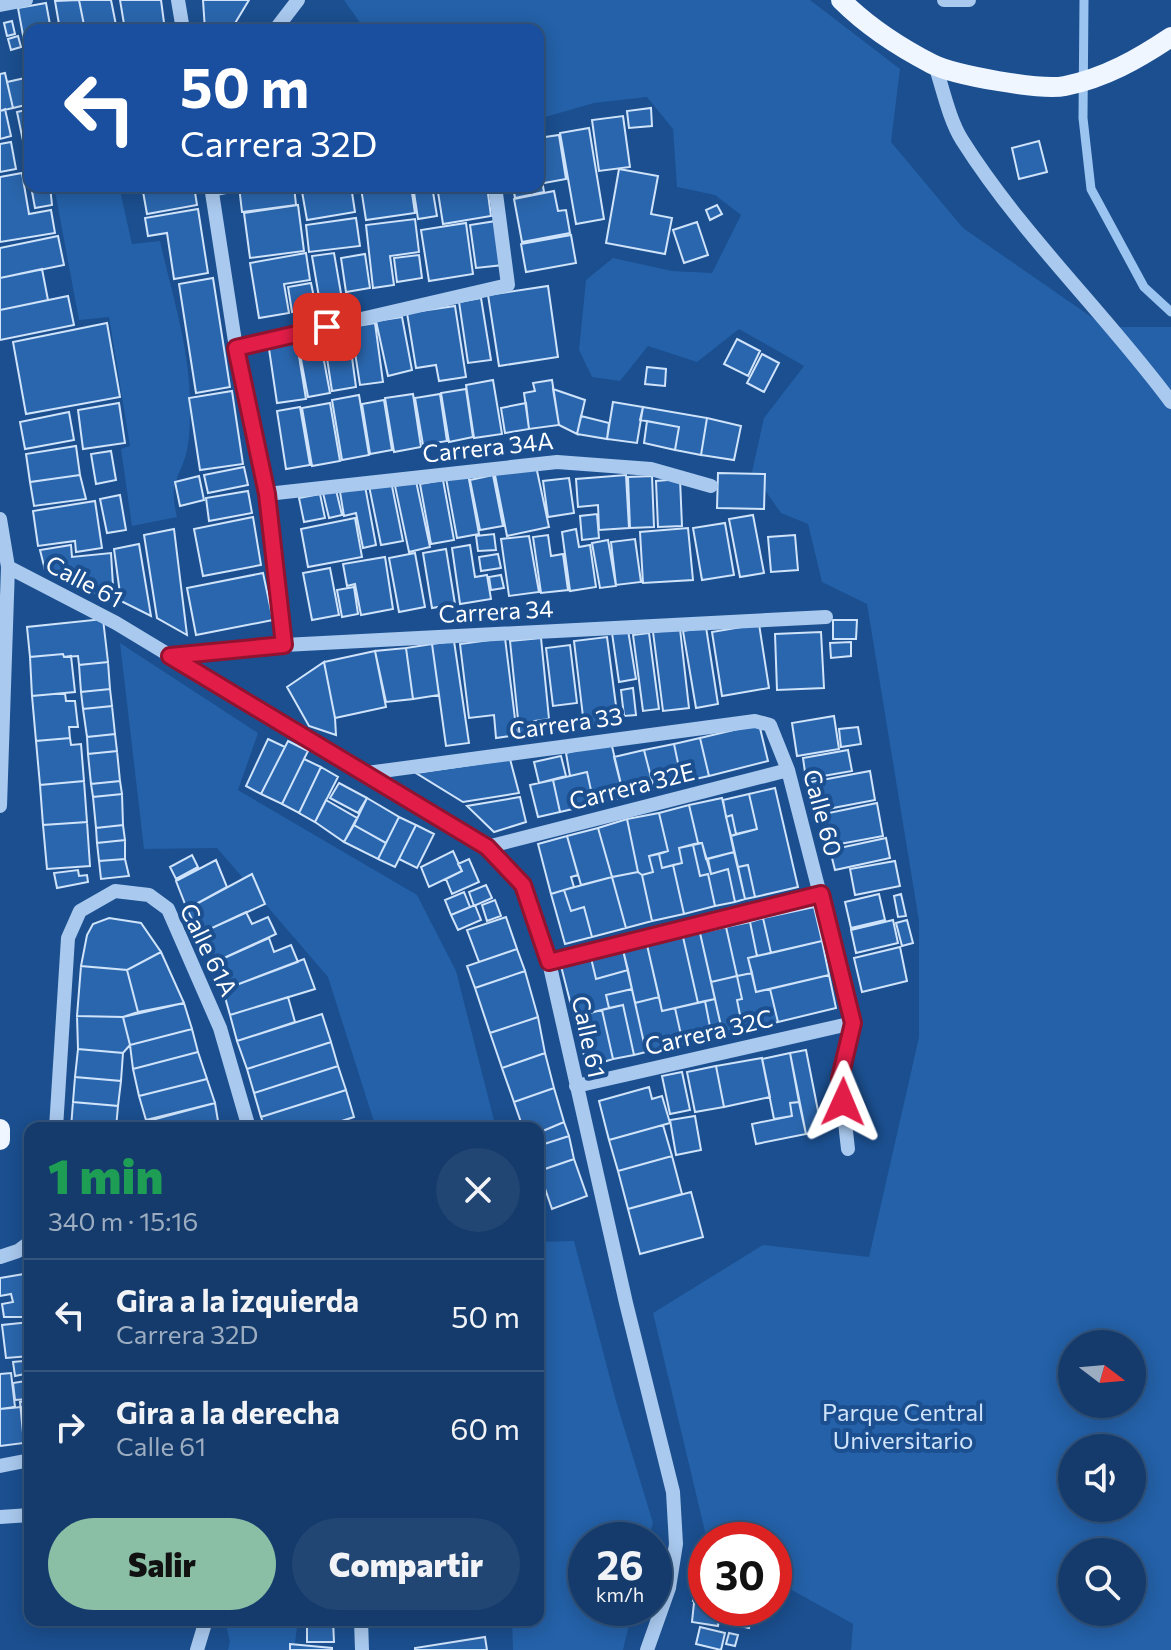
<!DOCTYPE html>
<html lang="es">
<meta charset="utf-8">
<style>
:root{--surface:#143b6b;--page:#214673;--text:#f1f3f6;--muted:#9dadc1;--line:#33557e;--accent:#8abfa5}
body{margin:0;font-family:Commissioner,sans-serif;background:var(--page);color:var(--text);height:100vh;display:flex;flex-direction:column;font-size:30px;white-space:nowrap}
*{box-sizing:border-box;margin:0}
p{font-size:26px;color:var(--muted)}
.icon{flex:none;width:44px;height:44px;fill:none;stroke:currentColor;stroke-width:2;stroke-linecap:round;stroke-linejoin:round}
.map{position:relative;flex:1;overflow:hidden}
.side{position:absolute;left:24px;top:1122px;width:520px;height:504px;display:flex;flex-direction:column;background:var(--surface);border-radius:16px;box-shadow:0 4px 20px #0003,0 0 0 2px var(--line)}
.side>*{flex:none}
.top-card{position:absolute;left:24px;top:24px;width:520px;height:168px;border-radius:16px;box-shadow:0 4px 20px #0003,0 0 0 2px var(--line);background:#1a4fa0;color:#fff;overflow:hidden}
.needle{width:52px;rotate:106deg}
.buttons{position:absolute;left:1058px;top:1330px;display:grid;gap:16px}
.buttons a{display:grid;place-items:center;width:88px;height:88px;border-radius:50%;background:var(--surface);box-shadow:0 4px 20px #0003,0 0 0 2px var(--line);font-size:40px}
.speed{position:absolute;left:568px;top:1522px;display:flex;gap:16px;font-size:40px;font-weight:700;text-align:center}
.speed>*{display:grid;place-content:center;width:104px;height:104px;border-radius:50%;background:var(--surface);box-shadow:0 4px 20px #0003,0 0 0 2px var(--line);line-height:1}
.speed small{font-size:20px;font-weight:400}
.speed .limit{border:12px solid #d22;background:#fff;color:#111}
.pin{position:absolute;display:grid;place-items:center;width:68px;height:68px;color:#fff;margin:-34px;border-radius:16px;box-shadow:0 4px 12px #0006}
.me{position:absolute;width:88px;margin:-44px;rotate:1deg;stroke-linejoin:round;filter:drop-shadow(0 0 6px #0008)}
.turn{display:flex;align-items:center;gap:28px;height:168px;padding:0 24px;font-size:36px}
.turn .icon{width:104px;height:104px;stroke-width:2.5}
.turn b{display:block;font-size:56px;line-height:68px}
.round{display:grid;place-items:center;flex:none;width:84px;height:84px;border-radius:42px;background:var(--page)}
.overview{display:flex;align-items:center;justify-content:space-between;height:136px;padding:0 24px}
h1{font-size:48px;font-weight:800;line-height:60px;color:#1e9e55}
.cta{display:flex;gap:16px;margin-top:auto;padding:16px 24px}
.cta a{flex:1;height:92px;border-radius:48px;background:var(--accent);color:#111;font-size:32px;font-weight:800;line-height:92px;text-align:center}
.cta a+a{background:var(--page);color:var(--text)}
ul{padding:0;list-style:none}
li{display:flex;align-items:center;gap:24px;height:112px;padding:0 24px;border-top:2px solid var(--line)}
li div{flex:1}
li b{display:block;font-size:30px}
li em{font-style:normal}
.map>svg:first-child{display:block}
.green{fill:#2461a8;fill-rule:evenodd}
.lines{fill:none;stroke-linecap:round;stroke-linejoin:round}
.stream{stroke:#9cc4f0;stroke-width:9}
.building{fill:#2a66ad;stroke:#cfe3fa;stroke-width:2}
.minor{stroke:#a9c9ee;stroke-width:14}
.major{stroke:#f0f6ff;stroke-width:20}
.route-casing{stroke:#92132f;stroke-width:20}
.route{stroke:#e11d48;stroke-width:14}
.labels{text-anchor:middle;stroke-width:8;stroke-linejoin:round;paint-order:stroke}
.street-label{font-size:24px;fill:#fff;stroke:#1b4f8f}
.park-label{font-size:24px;fill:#cfe3fa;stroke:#1b4f8f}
</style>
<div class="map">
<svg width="1171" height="1650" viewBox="0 0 1171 1650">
<rect width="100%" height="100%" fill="#1b4f8f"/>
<path class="green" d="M344,0H810L900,69L891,142L963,228L1106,327H1171V1650H851L853,1624L774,1580V1540H707L653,1313L763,1245L869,1257L919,1037V921L867,604L822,582L808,524L781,513L752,472L764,418L804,366L739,329L697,362L648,346L620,381L592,377L579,350L586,280L613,258L672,271L712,273L741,215L715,195L677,187L673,129L647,97L594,103L538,119V30H365ZM1072,1344H1132V1404H1072ZM1072,1448H1132V1508H1072ZM1072,1552H1132V1612H1072Z
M54,186H119L132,244L160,241C172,294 190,349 190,404C190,421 190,442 185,458C175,485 170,486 177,517L132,526L121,449L130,446L109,317L79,320Z
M120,643L258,733L238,790L417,895L456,971L496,1128H376L328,977L217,848L144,849Z
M574,1241L616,1401L653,1523L648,1540H586V1608H633L623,1650H513L512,1620H538V1242Z
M225,1620H298L294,1650H228L230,1642Z"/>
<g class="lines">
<path class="stream" d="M1084,0L1083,118L1091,189L1144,287L1171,312"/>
</g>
<path class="building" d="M79,0L85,30H60L55,1Z
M79,0H111L117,30H85Z
M120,0H161L165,30H125Z
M203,0H249L231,30H205Z
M46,3L51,30H30V73L18,8Z
M12,21L15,34L7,36L4,23Z
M18,36L21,47L11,50L8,39Z
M5,73L13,108L0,111V74Z
M25,78L30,104L13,108L7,82Z
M651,108L652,126L629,128L627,111Z
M5,109L11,136L0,139V111Z
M30,109V159L27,160L17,112Z
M623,116L630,167L599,171L592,120Z
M589,128L604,219L576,224L560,133Z
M559,135L566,179L544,183L538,138Z
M1039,141L1047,172L1019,179L1012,148Z
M11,142L16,169L0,172V144Z
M538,156L544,192L515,198L513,186H538Z
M619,169L658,176L651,214L672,218L665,254L606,243Z
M22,173L29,214L51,210L55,233L0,242V177Z
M31,186H50L52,205L35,208Z
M142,186H194L197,205L147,214Z
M239,186H294L296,205L242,212Z
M301,186H351L355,212L307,220Z
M379,186H411L415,213L366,220L361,188Z
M413,186H432L437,216L418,219Z
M437,186H487L491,216L443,224Z
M554,191L558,211L566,210L570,233L522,242L514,199Z
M298,205L304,251L250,258L244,213Z
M717,205L722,214L710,220L706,210Z
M198,209L208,273L174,279L167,233L148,236L145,218Z
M356,218L360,246L309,252L306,225Z
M415,219L419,252L390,256L394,285L373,288L366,225Z
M496,221L503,265L476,268L470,225Z
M697,222L708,255L684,263L673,230Z
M466,223L473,274L429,281L421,230Z
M571,235L576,263L526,272L521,244Z
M58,236L64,265L0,278V248Z
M306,253L310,280L284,284L289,313L259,318L250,263Z
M334,253L342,299L320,303L312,256Z
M365,254L370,288L346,292L341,258Z
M419,255L422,278L397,282L394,258Z
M42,269L48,300L0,310V278Z
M213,278L230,387L196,393L179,284Z
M311,283L316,307L292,312L288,287Z
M548,286L558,357L499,366L488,295Z
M68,296L74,325L0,340V310Z
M481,298L491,360L468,363L459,302Z
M455,306L466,377L439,381L436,365L416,368L407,313Z
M402,317L412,370L388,376L376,321Z
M107,323L120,397L26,414L13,342Z
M375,323L383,382L360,385L351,327Z
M348,328L356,387L332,391L323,332Z
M319,334L330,393L308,397L297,338Z
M296,338L306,399L277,403L268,342Z
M737,339L760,351L748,376L724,364Z
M762,354L779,363L764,392L747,383Z
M647,367L666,369L665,386L645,384Z
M493,380L502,434L474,438L466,385Z
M552,380L559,425L529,429L524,393L535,391L533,383Z
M466,389L473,437L449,442L441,393Z
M553,389L585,400L577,434L559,425Z
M232,391L243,464L200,470L189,398Z
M413,394L421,447L394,452L385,398Z
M440,394L447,441L423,445L415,398Z
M359,395L369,455L342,460L332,400Z
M384,400L392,450L370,454L362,404Z
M613,402L643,407L637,443L607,439Z
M119,403L125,443L83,449L78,410Z
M330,403L340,461L312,466L302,408Z
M526,403L529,429L505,433L501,408Z
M300,407L310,465L286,469L277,411Z
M643,407L707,418L701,455L675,450L679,427L640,420Z
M69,412L74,440L25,449L20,422Z
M581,416L609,423L607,439L577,434Z
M707,418L741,426L734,460L701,455Z
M647,421L679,427L675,450L644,443Z
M76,446L80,475L30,482L26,454Z
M111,451L116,480L96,484L91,454Z
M536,466L549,527L507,536L494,470Z
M244,467L248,485L208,493L204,475Z
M718,473L765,474L764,509L717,508Z
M468,474L479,534L457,538L446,478Z
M80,475L86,499L34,506L30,482Z
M493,475L503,526L480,530L470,480Z
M626,475L629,528L599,530L598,505L578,507L576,479Z
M199,476L204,500L180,506L175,482Z
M652,476L654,527L630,528L628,477Z
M569,478L574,513L548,517L543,481Z
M680,479L682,526L658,527L656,481Z
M443,480L454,540L431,544L420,484Z
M391,481L403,541L381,545L369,486Z
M416,481L430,547L409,552L395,486Z
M365,486L376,545L363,548L356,513L344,516L340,492Z
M336,490L342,515L329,518L323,493Z
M248,491L252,513L209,521L206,498Z
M320,494L325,518L304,522L299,498Z
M120,495L126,530L107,533L100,499Z
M95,501L102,548L76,552L75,541L38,546L33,511Z
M597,514L599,538L582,540L580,516Z
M753,515L764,573L740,577L729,519Z
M253,517L261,565L203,576L194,529Z
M355,518L362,557L308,567L301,529Z
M725,523L734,575L702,580L693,528Z
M688,528L693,580L643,583L640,532Z
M174,529L187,635L157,618L144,535Z
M576,529L579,547L590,545L596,587L570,591L562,532Z
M494,534L496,550L478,551L476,536Z
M548,535L551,556L563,554L568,590L541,593L533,537Z
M795,535L798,570L771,572L768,537Z
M529,536L539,592L509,596L501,539Z
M635,539L641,582L616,585L611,542Z
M608,540L616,586L600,588L592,543Z
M139,544L151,616L121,601L114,549Z
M71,545L72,557L111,553L114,602L45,570L40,550Z
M470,545L475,577L487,575L491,599L460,604L452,548Z
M446,549L455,604L432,608L423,553Z
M415,553L425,607L399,612L389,558Z
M498,554L501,568L481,571L479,557Z
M385,557L393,609L361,615L355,584L347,586L343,564Z
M330,568L339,615L312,620L303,573Z
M263,573L273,620L196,635L187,588Z
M501,575L504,588L491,590L489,577Z
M354,587L358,614L342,617L337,590Z
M103,619L108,662L79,665L78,656L64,657L63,654L30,657L27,627Z
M833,620H857L856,639H833Z
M759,624L769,688L722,696L712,632Z
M706,627L718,704L696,708L683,631Z
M680,629L689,708L663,711L653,632Z
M628,630L636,679L619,682L612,633Z
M821,632L824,688L777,690L775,634Z
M649,633L659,709L643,711L633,635Z
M607,637L618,721L584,725L574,641Z
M505,638L517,735L496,738L494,715L469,718L460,644Z
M541,638L549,719L534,721L536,737L520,739L510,641Z
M454,641L469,743L446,746L432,644Z
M851,642V656L831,658L830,643Z
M432,644L439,695L413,699L406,648Z
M570,645L577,703L553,706L546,648Z
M406,648L413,699L386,702L375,651Z
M375,651L386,707L335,718L324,662Z
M63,654L64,657L71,656L75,692L32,696L30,657Z
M108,662L110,689L81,692L79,665Z
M324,662L335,718L336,735L309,726L287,687Z
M633,688L636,715L624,716L621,690Z
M110,689L112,706L83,709L81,692Z
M65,693L66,701H75L78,727H69L70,738L36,741L32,696Z
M112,706L115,734L87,737L83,709Z
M834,716L839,749L797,756L792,723Z
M759,724L768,761L709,776L700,738Z
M858,727L861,744L841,747L839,729Z
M115,734L117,751L88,754L87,737Z
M70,738L71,745L81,744L84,781L40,785L36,741Z
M700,738L709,776L682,782L674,744Z
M268,739L285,747L261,794L246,786Z
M288,741L308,751L282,804L261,794Z
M611,742L624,797L594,804L587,772L570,776L566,753Z
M674,744L682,782L654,789L644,750Z
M644,750L654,789L624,797L614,757Z
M848,750L852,771L806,779L803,758Z
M117,751L120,781L91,784L88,754Z
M561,756L566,776L539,783L534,762Z
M304,759L321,767L299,813L282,804Z
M510,759L519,793L463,802L416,773Z
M321,767L338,777L315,822L299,813Z
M870,771L875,800L817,811L811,782Z
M587,772L594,804L560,812L553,780Z
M553,780L560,812L538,817L530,785Z
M84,781L87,822L43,825L40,785Z
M120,781L122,794L93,797L91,784Z
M339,783L367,798L358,813L330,798Z
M775,788L798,887L755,897L748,865L738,867L731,836L757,829L749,794Z
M122,794L123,825L96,828L93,797Z
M749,794L757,829L736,834L732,815L726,817L723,800Z
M520,797L526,822L494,832L467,806Z
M367,798L399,817L386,843L354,825Z
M722,798L734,852L706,859L702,843H698L689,805Z
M326,800L357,818L344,842L315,822Z
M877,803L883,836L829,846L824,814Z
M689,805L698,843L679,848L682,863L662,868L659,854L668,851L659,813Z
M659,813L668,851L649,856L653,872L642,875L638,872L627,819Z
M732,815L736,834L731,836L726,817Z
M399,817L416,825L395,867L378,859Z
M627,819L638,872L612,877L598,828Z
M87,822L90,866L47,869L43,825Z
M123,825L125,840L97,843L96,828Z
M354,825L386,843L378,859L344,842Z
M416,825L434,834L417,868L399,859Z
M598,828L612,877L581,885L567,836Z
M567,836L578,875L571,877L574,887L551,894L538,844Z
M886,838L890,858L835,870L830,850Z
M125,840V859L99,861L97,843Z
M702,843L711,874L728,869L735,902L715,906L708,874L700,876L693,845Z
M693,845L700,876L708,874L715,906L684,914L673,865L682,863L679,848Z
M453,851L462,871L429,887L421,867Z
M734,852L745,899L735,902L728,869L711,874L708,859Z
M659,854L662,868L673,865L684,914L652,921L642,875L653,872L649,856Z
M192,855L198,867L176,879L170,867Z
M125,859L129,876L101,879L99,861Z
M469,859L479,882L452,894L446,879L462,871L458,864Z
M216,860L227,887L187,909L176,881Z
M895,861L900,886L855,895L850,869Z
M748,865L755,897L745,899L738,867Z
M78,870L79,876L87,875L88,882L57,888L54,873Z
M638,872L642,875L652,921L626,928L612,877Z
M252,874L265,904L199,934L187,909Z
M612,877L626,928L592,937L584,907L571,911L564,890Z
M486,885L492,898L474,906L469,892Z
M564,890L571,911L584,907L592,937L565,944L551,894Z
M464,892L470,907L451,915L445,900Z
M879,894L885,920L851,928L845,902Z
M901,894L906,916L898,917L894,896Z
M495,900L501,916L487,921L482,905Z
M475,905L481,920L458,930L451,915Z
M814,907L822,941L771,953L763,918Z
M246,912L252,924L268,917L276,934L213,963L199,934Z
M506,917L517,949L479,962L467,930Z
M109,918L141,923L161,952L127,970L81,966L87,935L93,924Z
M763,918L771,953L757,956L750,922Z
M893,920L898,943L856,953L851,930Z
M907,920L913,943L902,946L896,923Z
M750,922L757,956L748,958L752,973L737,976L726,927Z
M726,927L737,976L711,982L700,933Z
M700,933L715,999L698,1003L683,937Z
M683,937L698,1003L662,1011L647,945Z
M269,938L274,952L291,945L298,962L223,990L213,963Z
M822,941L829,975L756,992L748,958Z
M647,945L659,997L635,1003L623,950Z
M900,947L907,981L862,992L854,958Z
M517,949L525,971L475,988L467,966Z
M623,950L628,970L596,979L591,958Z
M161,952L184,1003L138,1012L127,970Z
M591,958L596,979L628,970L632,989L606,995L609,1008L574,1017L561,966Z
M304,959L315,989L230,1015L223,990Z
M81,966L127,970L138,1012L123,1017L77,1016Z
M525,971L538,1017L490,1033L475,988Z
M752,973L756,992L770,989L778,1022L743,1030L737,1000L742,999L737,976Z
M829,975L836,1008L778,1022L770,989Z
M737,976L742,999L737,1000L743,1030L723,1035L711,982Z
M632,989L646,1052L634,1055L623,1005L609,1008L606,995Z
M288,997L295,1022L237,1041L230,1015Z
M659,997L662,1011L675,1008L683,1044L646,1052L635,1003Z
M715,999L723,1035L712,1037L705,1001Z
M705,1001L712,1037L683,1044L675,1008Z
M184,1003L192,1029L130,1045L123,1017Z
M623,1005L634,1055L613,1059L602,1010Z
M602,1010L613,1059L587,1067L574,1017Z
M322,1014L331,1042L247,1069L237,1041Z
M77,1016L123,1017L130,1045L123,1053L78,1049Z
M538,1017L545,1053L502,1068L490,1033Z
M192,1029L198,1052L133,1069L130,1045Z
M331,1042L338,1066L254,1093L247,1069Z
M78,1049L123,1053L121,1081L75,1077Z
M806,1050L822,1131L806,1134L790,1053Z
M198,1052L207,1079L139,1096L133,1069Z
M545,1053L554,1088L514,1102L502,1068Z
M790,1053L799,1102L790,1103L792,1116L774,1119L762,1059Z
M762,1058L770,1097L724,1107L716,1066Z
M338,1066L346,1090L261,1117L254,1093Z
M716,1066L724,1107L695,1112L687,1072Z
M682,1072L690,1110L670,1114L662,1076Z
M75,1077L121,1081L118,1106L73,1102Z
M207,1079L215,1103L146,1120L139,1096Z
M649,1087L652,1099L662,1096L670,1123L609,1140L599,1101Z
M554,1088L564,1122L538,1133V1128H523L514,1102Z
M346,1090L354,1117L320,1128H265L261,1117Z
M73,1102L118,1106L116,1128H71Z
M799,1102L806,1134L756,1144L752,1124L792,1116L790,1103Z
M215,1103L219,1127L137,1128V1124Z
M695,1116L701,1150L676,1155L670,1120Z
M564,1122L569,1136L538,1146V1133Z
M663,1125L672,1156L618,1171L609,1140Z
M569,1136L574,1159L539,1171L538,1146Z
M672,1156L682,1194L628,1209L618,1171Z
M574,1159L587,1196L552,1209L539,1171Z
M691,1192L703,1237L640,1254L628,1209Z
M30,1273V1317H4L2,1304L13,1302L11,1294L0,1296V1278Z
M30,1322V1356L6,1358L2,1325Z
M23,1361L25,1374L15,1376L13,1362Z
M11,1373L15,1407L0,1409V1374Z
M26,1381L28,1399L15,1400L13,1383Z
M30,1401V1442L24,1443L20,1402Z
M21,1407L24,1443L0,1446V1409Z
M699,1567L706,1568V1603L693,1601Z
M694,1603L706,1605V1608H721L718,1626L692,1622Z
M725,1608H753L749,1628L731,1624L732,1619L723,1617Z
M307,1620H333L334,1642H307Z
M700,1627L725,1633L721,1650L696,1644Z
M729,1633L738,1635L735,1646L726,1644Z
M485,1637L487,1650H415V1648Z
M290,1644L332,1648V1650H290Z"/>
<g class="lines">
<path class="minor" d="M178,0L183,30
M944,0H969
M0,5L26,0
M275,30L298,0
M935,65C943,89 949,119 962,140C1022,235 1105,313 1171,402
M211,186L236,348L267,494L284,645
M212,190L231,186
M236,348L508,285L495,186
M267,494L557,462L651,469L711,486
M0,519L8,567L0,806
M8,567L116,623L487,847L523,885L549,962L626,1303L673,1492L676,1544L669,1588L647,1650
M170,656L284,645L826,617
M367,773L755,721L770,725L788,770L853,1023L840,1078L848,1149
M487,847L788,770
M549,962L821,894
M576,1086L853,1023
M56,1128L68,938L80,911L115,891L149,895L168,909L220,1028L249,1128
M0,1257L18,1251L30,1242
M0,1466L30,1460
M0,1517L30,1515
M361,1620L362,1650
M197,1650L206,1620"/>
<path class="major" d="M841,0C867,26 899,47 932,64C954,75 1041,91 1065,86C1105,78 1138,59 1171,37
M0,1129V1140"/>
</g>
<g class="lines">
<defs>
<path id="route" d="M327,327L236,348L267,494L284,645L170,656L487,847L523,885L549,962L821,894L853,1023L840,1078L843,1102"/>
</defs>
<use href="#route" class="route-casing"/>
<use href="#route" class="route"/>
</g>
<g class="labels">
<g class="street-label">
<text transform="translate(488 448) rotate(-6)" y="8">Carrera 34A</text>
<text transform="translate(84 582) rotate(28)" y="8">Calle 61</text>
<text transform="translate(496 612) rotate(-3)" y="8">Carrera 34</text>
<text transform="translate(566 724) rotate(-8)" y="8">Carrera 33</text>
<text transform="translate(632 787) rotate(-14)" y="8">Carrera 32E</text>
<text transform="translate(822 813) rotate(75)" y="8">Calle 60</text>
<text transform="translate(208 950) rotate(64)" y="8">Calle 61A</text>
<text transform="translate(709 1033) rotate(-13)" y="8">Carrera 32C</text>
<text transform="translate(588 1037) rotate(78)" y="8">Calle 61</text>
</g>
<g class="park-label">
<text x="903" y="1421">Parque Central<tspan x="903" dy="28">Universitario</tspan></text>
</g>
</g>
</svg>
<div class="buttons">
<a><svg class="needle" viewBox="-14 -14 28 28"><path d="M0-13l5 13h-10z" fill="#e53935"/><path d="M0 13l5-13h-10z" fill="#9dadc1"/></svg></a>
<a><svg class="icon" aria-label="sound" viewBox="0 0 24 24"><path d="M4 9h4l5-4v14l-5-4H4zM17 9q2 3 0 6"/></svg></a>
<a><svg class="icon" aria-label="search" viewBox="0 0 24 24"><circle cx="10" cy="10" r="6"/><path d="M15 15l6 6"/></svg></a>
</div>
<div class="speed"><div>26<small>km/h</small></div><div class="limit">30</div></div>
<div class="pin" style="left:327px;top:327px;background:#d93025"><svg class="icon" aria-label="arrive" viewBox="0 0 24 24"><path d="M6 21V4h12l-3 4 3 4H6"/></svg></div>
<svg class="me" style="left:843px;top:1102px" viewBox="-20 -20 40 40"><path d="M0-17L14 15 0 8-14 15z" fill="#e11d48" stroke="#fff" stroke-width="4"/></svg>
<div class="top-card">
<div class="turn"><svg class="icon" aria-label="left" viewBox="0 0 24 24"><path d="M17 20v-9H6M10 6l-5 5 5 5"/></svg><div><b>50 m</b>Carrera 32D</div></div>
</div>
<section class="side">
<div class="overview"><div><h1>1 min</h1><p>340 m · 15:16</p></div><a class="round"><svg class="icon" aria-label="close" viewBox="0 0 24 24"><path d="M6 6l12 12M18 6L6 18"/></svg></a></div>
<ul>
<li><svg class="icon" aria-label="left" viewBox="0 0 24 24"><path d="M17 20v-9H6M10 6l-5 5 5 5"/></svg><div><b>Gira a la izquierda</b><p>Carrera 32D</p></div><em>50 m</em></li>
<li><svg class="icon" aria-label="right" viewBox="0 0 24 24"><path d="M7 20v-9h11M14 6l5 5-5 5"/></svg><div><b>Gira a la derecha</b><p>Calle 61</p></div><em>60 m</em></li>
</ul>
<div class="cta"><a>Salir</a><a>Compartir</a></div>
</section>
</div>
